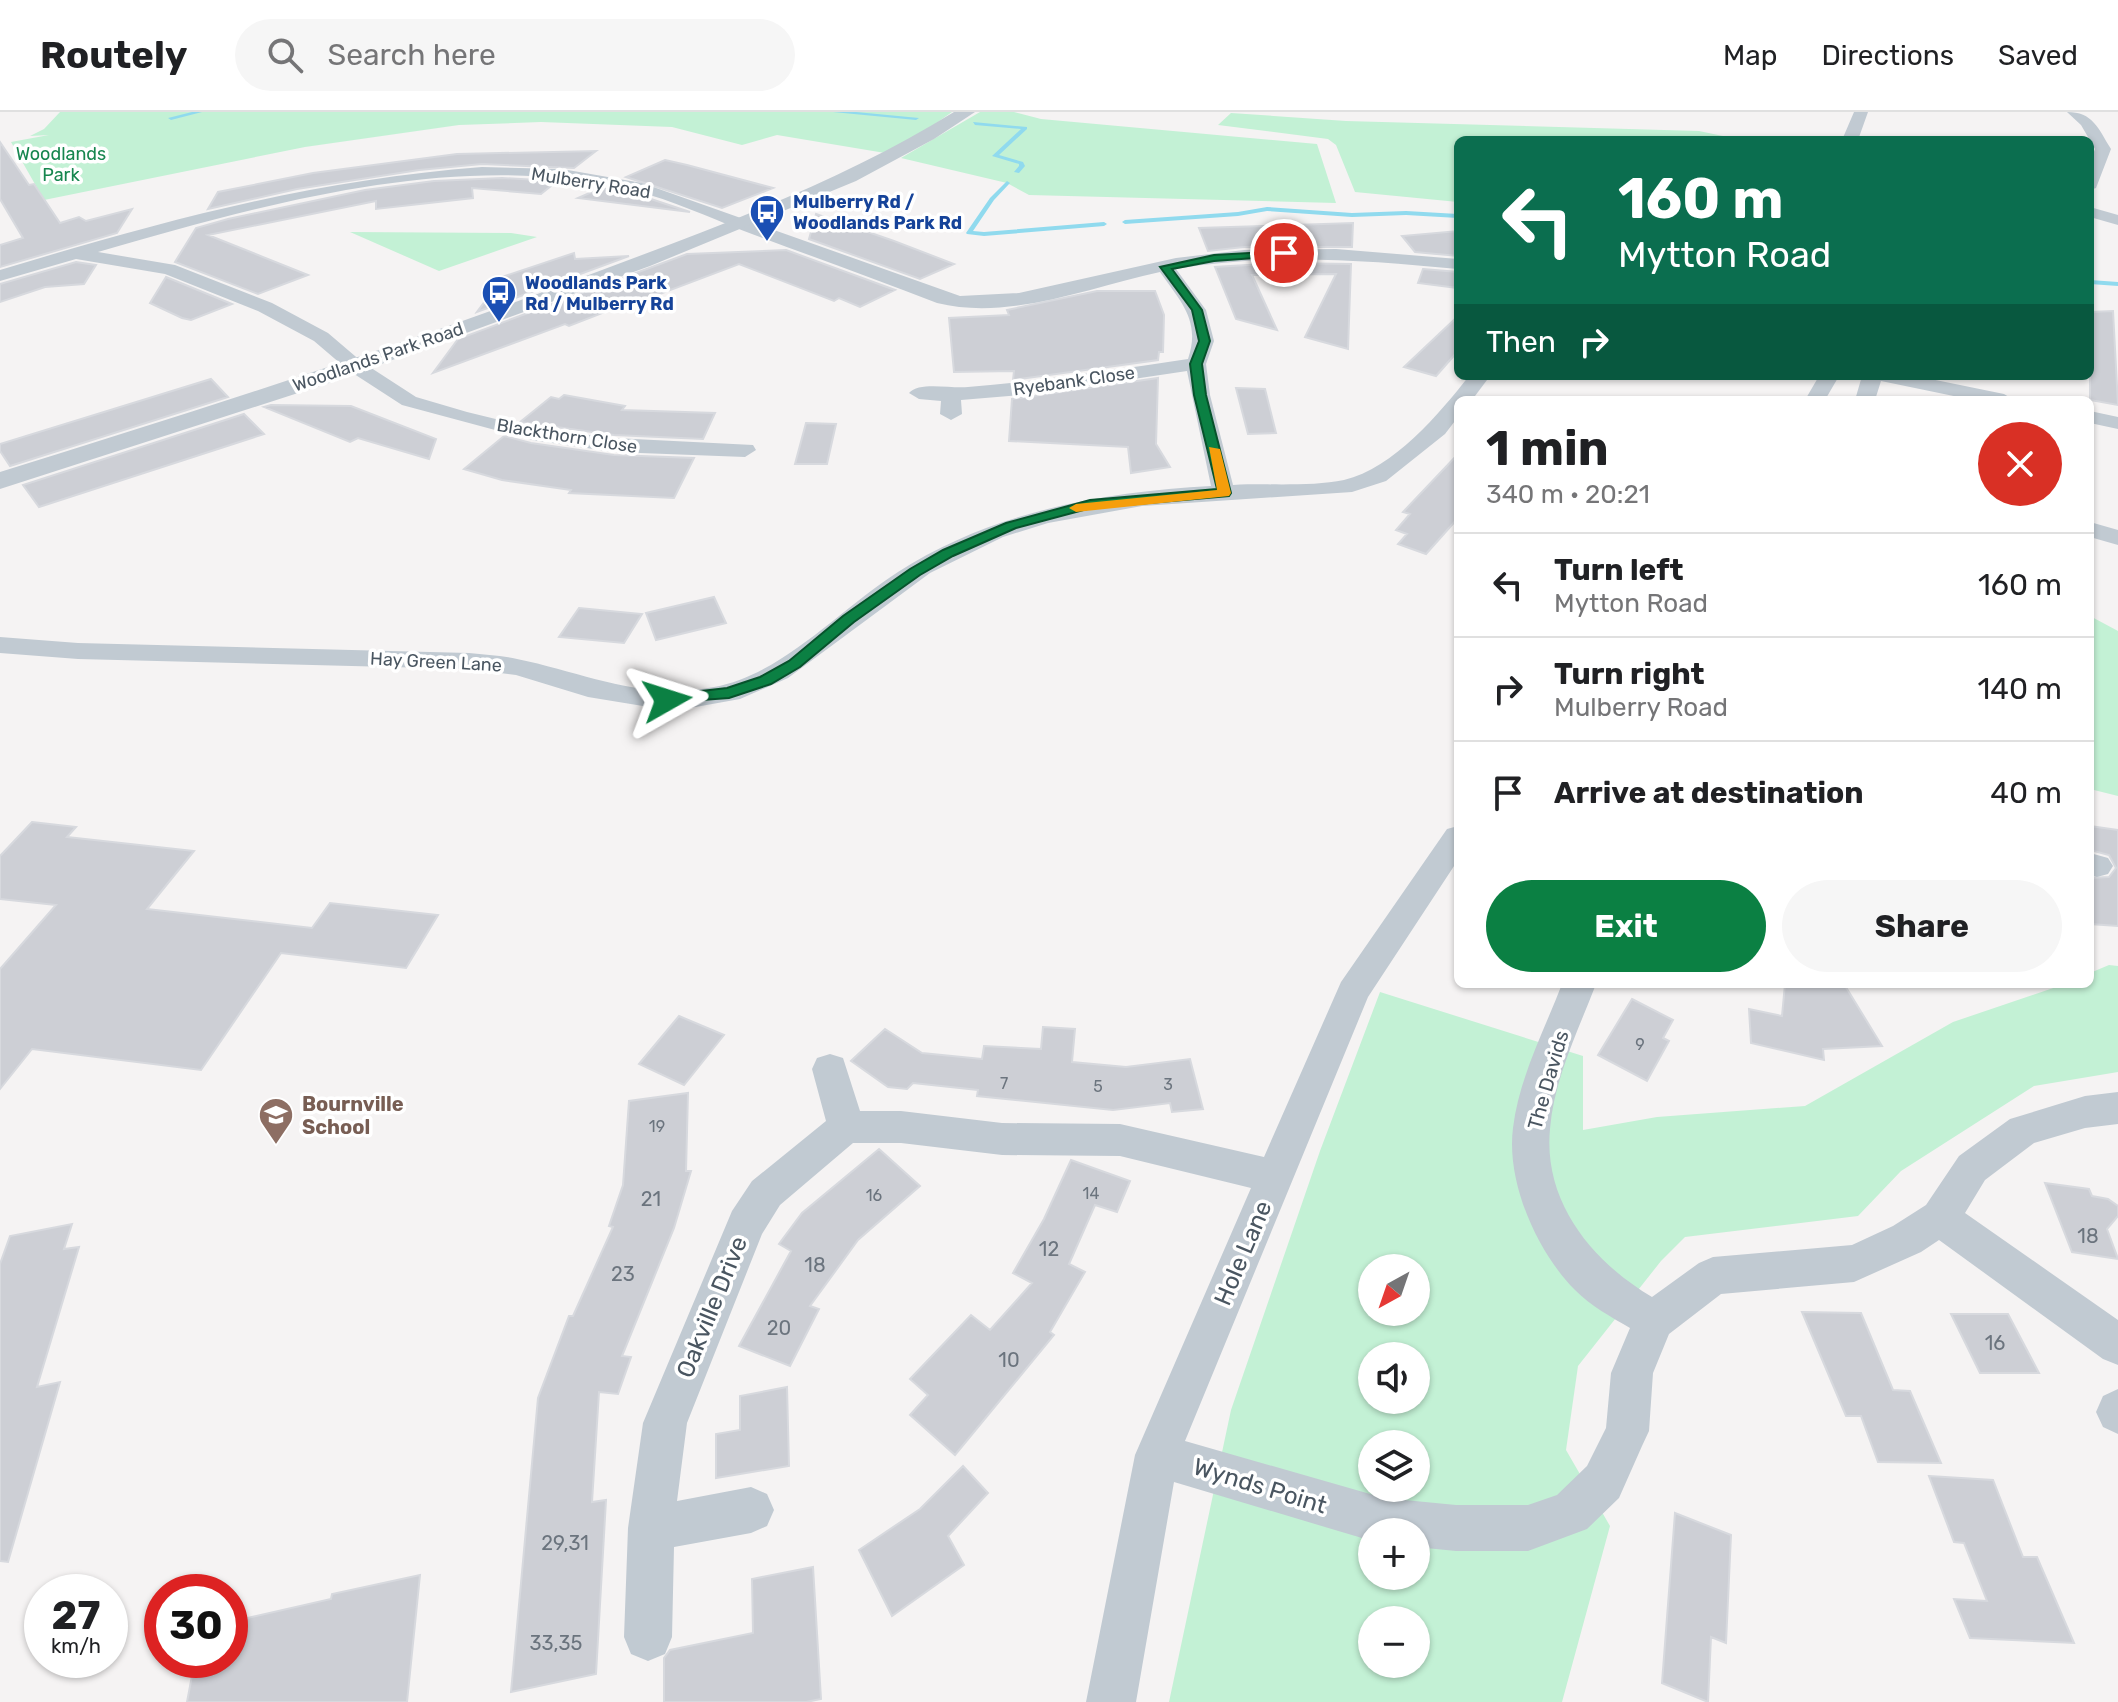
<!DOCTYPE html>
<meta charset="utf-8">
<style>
:root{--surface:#fff;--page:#f6f6f6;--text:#202124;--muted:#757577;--line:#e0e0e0;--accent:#0b8043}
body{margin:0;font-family:Rubik,sans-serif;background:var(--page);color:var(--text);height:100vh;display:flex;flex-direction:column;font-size:30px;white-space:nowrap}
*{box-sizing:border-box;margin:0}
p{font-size:26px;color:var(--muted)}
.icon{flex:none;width:44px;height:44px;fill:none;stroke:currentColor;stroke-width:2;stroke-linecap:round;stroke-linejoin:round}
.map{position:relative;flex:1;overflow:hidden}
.details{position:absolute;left:1454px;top:284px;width:640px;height:592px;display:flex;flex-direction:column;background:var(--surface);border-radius:12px;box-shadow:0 2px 6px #0004}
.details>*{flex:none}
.hud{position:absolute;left:1454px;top:24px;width:640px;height:244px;border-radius:12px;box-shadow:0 2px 6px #0004;background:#0b6e4f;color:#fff;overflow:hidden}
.needle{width:52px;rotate:220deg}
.fabs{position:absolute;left:1358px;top:1142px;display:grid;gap:16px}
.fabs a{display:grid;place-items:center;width:72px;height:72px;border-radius:50%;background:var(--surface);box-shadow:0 2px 6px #0004;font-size:40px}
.speed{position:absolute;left:24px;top:1462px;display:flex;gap:16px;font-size:40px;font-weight:700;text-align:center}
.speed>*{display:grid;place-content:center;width:104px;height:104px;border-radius:50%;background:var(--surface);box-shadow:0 2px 6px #0004;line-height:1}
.speed small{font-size:20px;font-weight:400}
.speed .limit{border:12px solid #d22;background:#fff;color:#111}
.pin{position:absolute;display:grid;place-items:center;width:68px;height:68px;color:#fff;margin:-34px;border:4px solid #fff;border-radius:50%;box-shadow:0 2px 8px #0007}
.me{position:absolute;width:88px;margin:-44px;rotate:84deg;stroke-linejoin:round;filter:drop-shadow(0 0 6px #0008)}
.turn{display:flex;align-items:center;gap:28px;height:168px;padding:0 32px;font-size:36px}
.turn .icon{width:104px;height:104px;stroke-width:2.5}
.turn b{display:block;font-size:56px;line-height:68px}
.then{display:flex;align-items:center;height:76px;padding:0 32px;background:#0003;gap:16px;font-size:30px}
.round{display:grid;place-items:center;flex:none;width:84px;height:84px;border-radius:42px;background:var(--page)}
.headline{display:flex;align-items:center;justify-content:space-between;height:136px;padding:0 32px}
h1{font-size:48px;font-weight:700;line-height:60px}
.primary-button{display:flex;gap:16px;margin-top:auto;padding:16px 32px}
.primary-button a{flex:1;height:92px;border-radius:48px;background:var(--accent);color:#fff;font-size:32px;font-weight:700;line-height:92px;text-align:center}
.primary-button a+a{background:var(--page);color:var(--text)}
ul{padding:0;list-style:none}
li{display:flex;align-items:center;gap:24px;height:104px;padding:0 32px;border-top:2px solid var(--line)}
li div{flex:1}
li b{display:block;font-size:30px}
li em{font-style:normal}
header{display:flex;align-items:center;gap:48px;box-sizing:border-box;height:112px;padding:0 40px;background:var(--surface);border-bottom:2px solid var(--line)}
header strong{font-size:38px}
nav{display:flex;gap:44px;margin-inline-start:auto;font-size:28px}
.search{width:560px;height:72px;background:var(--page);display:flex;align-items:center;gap:20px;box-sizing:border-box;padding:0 28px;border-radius:44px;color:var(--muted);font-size:30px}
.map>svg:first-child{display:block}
.green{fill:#c3f1d5;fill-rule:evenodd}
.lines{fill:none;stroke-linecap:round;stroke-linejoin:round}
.stream{fill:#90daee;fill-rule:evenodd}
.building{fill:#cdcfd5;stroke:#d7d9de;stroke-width:2}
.minor{fill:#c1cad2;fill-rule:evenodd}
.tertiary{fill:#c1cad2;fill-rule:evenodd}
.route{fill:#0b8043;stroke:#07532c;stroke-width:2}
.slow{fill:#f59e0b}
.labels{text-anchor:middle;stroke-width:7;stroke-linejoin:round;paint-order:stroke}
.number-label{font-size:16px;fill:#6b747e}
.far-park-label{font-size:18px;fill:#17864f;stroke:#fff}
.far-street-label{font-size:18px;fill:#4a5661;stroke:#fff}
.far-transit-label{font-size:18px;font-weight:bold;fill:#164399;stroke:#fff;text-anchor:start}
.street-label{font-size:20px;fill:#4a5661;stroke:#fff}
.education-label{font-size:20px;font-weight:bold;fill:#785e54;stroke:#fff;text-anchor:start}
.near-number-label{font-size:20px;fill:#6b747e}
.near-street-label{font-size:24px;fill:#4a5661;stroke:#fff}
</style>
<header>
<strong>Routely</strong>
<div class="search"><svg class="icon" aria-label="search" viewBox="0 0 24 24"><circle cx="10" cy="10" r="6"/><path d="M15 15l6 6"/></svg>Search here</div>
<nav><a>Map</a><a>Directions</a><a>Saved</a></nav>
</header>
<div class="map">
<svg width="2118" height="1590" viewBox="0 0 2118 1590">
<rect width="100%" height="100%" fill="#f5f3f3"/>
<path class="green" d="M60,0H952L925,19L885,41L777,23L742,33L672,15L541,10L459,13L305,35L44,88L11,30L49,23L30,24L44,17Z
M980,0H1014L1041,7L1317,32L1336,91L1029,83L1007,71L901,46Z
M1231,1L1346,9L1699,19L1742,28H1458V90L1355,80L1336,33L1328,27L1218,13Z
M350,120L511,121L537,125L439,159Z
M2090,504L2118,519V684L2090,677Z
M2109,853L2118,854V960L2034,974L1901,1059L1858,1104L1685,1125L1661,1149L1578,1254L1566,1338L1610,1414L1562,1590H1169L1231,1298L1320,1039L1380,880L1583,944V1018L1657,1005L1805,994L1953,910L2065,872H2090V861ZM1372,1156H1416V1200H1372ZM1372,1244H1416V1288H1372ZM1372,1332H1416V1376H1372ZM1372,1420H1416V1464H1372ZM1372,1508H1416V1552H1372Z"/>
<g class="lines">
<path class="stream" d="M192,0H202L171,8L168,6Z
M833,0H856L919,6L916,8Z
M973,10L1027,15V17L999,43L1023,50L1025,54L1019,61L1014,60L1019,54V52L992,44L1021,17L975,13Z
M1007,69L1010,71L994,88L973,119L984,120L1104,110L1107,112L1104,114L984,124L967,122L966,121L990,86Z
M1267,95L1352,101L1406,99L1458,102V106L1406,103L1352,105L1267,99L1238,104L1125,112L1122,110L1125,108L1238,100Z
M2090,168L2118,170V174L2090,172Z"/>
</g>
<path class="building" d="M0,30L29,73L34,72L60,111L79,105L86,109L132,97L117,121L0,155V133L23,126L0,87Z
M596,39L574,56L482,52L419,58L297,77L208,97L218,80L313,61L457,42Z
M665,48L687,53L773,76L722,96L626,65Z
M502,66L557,69L541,82L472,76L473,86L376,97V89L208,123L308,163L258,182L175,150L196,116L228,107L365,78L434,69Z
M601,76L648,86L690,100L578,86Z
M816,102L894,129L954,152L920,167L809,127Z
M1353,111L1352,135H1244L1208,139L1199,116Z
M1458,119V144L1415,140L1402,124Z
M786,138L895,178L860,195L839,186L834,189L739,152L623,196L620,194L569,214L565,212L433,261L458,227L687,142Z
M574,141L575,147L629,144L477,200L500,169L496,167Z
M76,150L96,153L84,172L45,175L0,190V172Z
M1282,151L1351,152L1348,237L1305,225L1336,162L1252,163L1277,218L1236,207L1215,155Z
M1423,157L1458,160V176L1418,171Z
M166,165L232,192L191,208L182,206L150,191Z
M1097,179H1155L1164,203L1163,240H1159L1158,248L1013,268L1014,259L954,260L949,206L1009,203L1007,198Z
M2113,199L2118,293L2090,288V200Z
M1458,204V239L1436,264L1404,255Z
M1158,266L1156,332L1170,355L1131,361L1128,335L1009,329L1012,287Z
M211,267L228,285L10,354L0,339V332Z
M1236,276L1265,277L1276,321L1248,322Z
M564,283L625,294L622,298L715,301L703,327L614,323L520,310L551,285L559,287Z
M271,293L351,294L436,327L429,347L358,326L350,330L264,295Z
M244,302L264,322L39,395L23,373Z
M806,311L836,312L827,352H795Z
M504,324L531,331L614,343L694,346L674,386L569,381L571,378L502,368L464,357Z
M1458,342V406L1426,442L1398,432L1407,422L1396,418L1410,402L1403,400Z
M714,485L726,511L656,528L646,501Z
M579,496L642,502L624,531L559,525Z
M32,710L76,715L67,725L194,739L147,797L312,816L330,791L438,803L406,856L281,841L201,958L32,937L0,977V857L56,793L0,787V744Z
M2090,714L2118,718V814L2090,812V766L2109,765L2116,756L2109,743L2090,738Z
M1785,872H1844L1882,934L1823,937L1824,948L1751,931L1749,897L1782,904Z
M1632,887L1673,908L1663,926L1669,929L1647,969L1598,943Z
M679,904L724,923L684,973L639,952Z
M1043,915L1075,917L1072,950L1126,955L1190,947L1203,997L1172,1000L1170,991L1113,998L977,984L978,978L913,971L907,977L888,975L851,949L885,917L922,941L982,947L984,934L1041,937Z
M688,981L686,1059H691L674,1116L622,1244L631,1245L618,1282L599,1280L592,1390L606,1388L596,1562L511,1580L538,1286L569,1204H573L613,1115L609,1114L623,1073L629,989Z
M879,1037L920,1074L858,1128L810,1194L819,1197L790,1254L739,1234L791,1139L779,1132L802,1101Z
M1071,1048L1130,1069L1117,1100L1095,1093L1069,1152L1085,1160L1050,1220L1054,1223L955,1343L910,1303L928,1283L910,1267L971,1203L990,1218L1032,1171L1013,1161L1044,1107Z
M2045,1071L2089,1077L2092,1084L2108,1087L2118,1094V1104L2107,1117L2118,1147L2072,1140Z
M72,1112L64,1137L79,1135L37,1275L60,1270L8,1450L0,1449V1152L10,1124Z
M1802,1200L1861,1201L1893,1278L1910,1279L1941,1351L1878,1350L1861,1304H1846Z
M1951,1202H2008L2039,1261H1980Z
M787,1275L789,1354L716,1366V1322L740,1318V1284Z
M963,1354L988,1381L948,1424L964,1453L892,1504L859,1438L920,1397Z
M1929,1364L1993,1368L2023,1445H2037L2074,1531L1970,1526L1954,1487L1987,1489L1964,1431L1954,1430Z
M1675,1401L1731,1423L1726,1531L1711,1525L1708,1590L1662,1571Z
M813,1455L821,1587L806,1590H664V1546L670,1538L753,1521L752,1467Z
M420,1463L407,1590H187L195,1548H230V1510L331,1487L332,1482Z"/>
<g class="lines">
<path class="minor" d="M1854,0H1868L1858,28H1842Z
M2067,0C2093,0 2098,16 2111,37L2096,76L2090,78V51L2095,37L2081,13Z
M482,55L562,57L642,71L960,184L1019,181L1176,146L1244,138L1336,137L1458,147V157C1364,148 1270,141 1176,157L1206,198L1214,229L1206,252L1210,283L1233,373C1268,371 1311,375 1344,368C1394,356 1439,302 1469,264H1490L1472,288H1458V305L1445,322L1386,369L1352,380L1142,394L1048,411L1003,425L930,461L788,566L740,587L690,596L649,595L588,585L516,563L469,557L78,547L0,541V525L78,531L469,541C485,543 501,543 517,547C586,561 640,589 714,575C782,563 840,497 898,460C991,400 1102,380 1211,374L1187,259L1033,282L961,288L962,302L951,308L940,302L941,289L919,287L909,281C919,269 952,277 968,275C1041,269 1114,258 1188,247C1201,209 1181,190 1160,160C1090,175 1010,209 937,191C873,166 808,143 744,119C708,105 672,88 635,79C463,35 264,92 98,140L175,153L272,191L328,221L362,250L416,285L467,300L532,316L614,326L753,333L756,338L745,345L614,340L532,328L402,293L348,258L314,229L258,199L165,162L76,147L0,169V158C162,109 313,68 482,55Z
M2090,95L2118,103V113L2090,105Z
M1819,264H1839L1825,288H1805Z
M1862,264H1916L2004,282L2014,288H1973L1881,269L1875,288H1855Z
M2090,299L2118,305V317L2090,311Z
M2090,410L2118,418V433L2090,425Z
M1458,714V748L1368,885L1185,1329L1384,1386L1456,1393H1528L1557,1383L1587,1354L1606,1316L1611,1261L1630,1216C1611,1205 1591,1194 1575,1178C1537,1140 1506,1070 1513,1016C1519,966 1544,919 1562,872H1596C1578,919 1554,967 1550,1017C1543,1091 1593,1150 1652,1185L1699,1151L1713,1145L1852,1133L1893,1114L1926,1093L1959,1044L2010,1007L2085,984L2118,980V1012L2085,1016L2034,1031L1985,1068L1965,1101L2118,1208V1253L2103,1247L1939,1128L1921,1140L1854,1170L1721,1182L1669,1222L1653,1261L1649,1319L1642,1334L1619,1386L1587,1417L1528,1439H1456L1416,1435V1420H1372V1429L1174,1370L1136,1590H1086L1135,1343L1251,1076L1120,1044L1002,1043L901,1031H853L780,1093L762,1122L687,1311L677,1389L751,1375L767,1382L774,1398L767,1414L751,1421L674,1435L672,1525L665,1542L648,1549L631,1542L624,1525L628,1416L643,1311L732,1099L752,1069L826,1009L812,957L817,946L830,942L843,946L860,999H901L1002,1011L1120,1012L1264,1045L1341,870L1447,717Z
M2090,741L2108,746L2113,754L2108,762L2097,765L2090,763Z
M2118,1277V1322L2103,1315L2096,1300L2103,1284Z"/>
<path class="tertiary" d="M954,0H975L934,27L856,69L650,154L332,270L0,377V360C202,297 404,233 602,158C722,113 844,68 954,0Z"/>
</g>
<path class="route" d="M1287,139L1289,141L1284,144L1214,149L1172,157L1202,198L1210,229L1202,252L1206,283L1231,381L1229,384L1091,396L1016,416L953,444L920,463L854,510L800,555L771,572L729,586L661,591V584L667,583L727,576L760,565L789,549L843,504L910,457L943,438L1006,411L1090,388L1217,377L1194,283L1190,252L1199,229L1192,198L1160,155L1214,143Z"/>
<path class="slow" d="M1209,335L1220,337L1231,381L1229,384L1076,400L1069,396L1076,392L1217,378Z"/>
<defs>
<symbol id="bus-pin" viewBox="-11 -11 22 30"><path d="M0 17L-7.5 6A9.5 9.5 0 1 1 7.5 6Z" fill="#1a4fb4" stroke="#fff"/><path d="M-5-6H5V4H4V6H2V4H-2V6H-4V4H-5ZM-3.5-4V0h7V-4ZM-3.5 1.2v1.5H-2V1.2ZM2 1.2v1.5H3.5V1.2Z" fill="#fff"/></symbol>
<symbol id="school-pin" viewBox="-11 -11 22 30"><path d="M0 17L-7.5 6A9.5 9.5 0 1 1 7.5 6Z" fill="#8d6e63" stroke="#fff"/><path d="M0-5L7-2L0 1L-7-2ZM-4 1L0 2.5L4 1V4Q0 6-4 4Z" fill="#fff"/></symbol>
</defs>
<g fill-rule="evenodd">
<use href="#bus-pin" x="747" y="80" width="40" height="54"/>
<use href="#bus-pin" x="479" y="161" width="40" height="54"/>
<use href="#school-pin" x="256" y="983" width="40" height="54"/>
</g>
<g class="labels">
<g class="number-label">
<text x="1640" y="938">9</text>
<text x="1004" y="977">7</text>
<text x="1168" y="978">3</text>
<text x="1098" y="980">5</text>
<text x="657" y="1020">19</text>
<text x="1091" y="1087">14</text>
<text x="874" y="1089">16</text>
</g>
<g class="far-park-label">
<text x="61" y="48">Woodlands<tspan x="61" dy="21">Park</tspan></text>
</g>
<g class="far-street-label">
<text transform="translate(591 71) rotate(9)" y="6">Mulberry Road</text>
<text transform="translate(378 245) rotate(-19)" y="6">Woodlands Park Road</text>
<text transform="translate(1074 269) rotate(-8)" y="6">Ryebank Close</text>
<text transform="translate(567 324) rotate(9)" y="6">Blackthorn Close</text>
<text transform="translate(436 550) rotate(3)" y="6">Hay Green Lane</text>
</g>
<g class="far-transit-label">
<text x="793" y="96">Mulberry Rd /<tspan x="793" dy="21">Woodlands Park Rd</tspan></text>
<text x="525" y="177">Woodlands Park<tspan x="525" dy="21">Rd / Mulberry Rd</tspan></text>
</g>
<g class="street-label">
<text transform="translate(1548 968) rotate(-74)" y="7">The Davids</text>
</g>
<g class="education-label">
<text x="302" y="999">Bournville<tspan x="302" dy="23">School</tspan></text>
</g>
<g class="near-number-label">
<text x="651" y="1094">21</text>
<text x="2088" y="1131">18</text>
<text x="1049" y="1144">12</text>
<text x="815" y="1160">18</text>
<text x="623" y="1169">23</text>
<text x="779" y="1223">20</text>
<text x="1995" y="1238">16</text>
<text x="1009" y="1255">10</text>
<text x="565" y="1438">29,31</text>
<text x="556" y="1538">33,35</text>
</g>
<g class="near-street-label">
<text transform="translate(1243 1141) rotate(-67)" y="8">Hole Lane</text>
<text transform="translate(712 1195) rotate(-68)" y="8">Oakville Drive</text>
<text transform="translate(1260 1374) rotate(17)" y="8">Wynds Point</text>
</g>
</g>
</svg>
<div class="fabs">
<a><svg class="needle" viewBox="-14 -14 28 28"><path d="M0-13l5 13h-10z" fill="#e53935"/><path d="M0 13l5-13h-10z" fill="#757577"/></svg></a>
<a><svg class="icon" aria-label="sound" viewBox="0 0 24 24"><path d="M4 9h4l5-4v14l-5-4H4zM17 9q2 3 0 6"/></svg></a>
<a><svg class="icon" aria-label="layers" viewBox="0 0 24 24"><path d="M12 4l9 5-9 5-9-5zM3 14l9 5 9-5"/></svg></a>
<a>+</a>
<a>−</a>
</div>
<div class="speed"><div>27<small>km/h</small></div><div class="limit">30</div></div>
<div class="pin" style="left:1284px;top:141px;background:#d93025"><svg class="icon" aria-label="arrive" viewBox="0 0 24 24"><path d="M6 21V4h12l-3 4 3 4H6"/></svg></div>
<svg class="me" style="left:667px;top:588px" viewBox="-20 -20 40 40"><path d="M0-17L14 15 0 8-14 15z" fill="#0b8043" stroke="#fff" stroke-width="4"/></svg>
<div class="hud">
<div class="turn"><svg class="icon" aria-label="left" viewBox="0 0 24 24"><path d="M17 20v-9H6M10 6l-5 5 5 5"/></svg><div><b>160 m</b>Mytton Road</div></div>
<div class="then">Then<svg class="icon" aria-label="right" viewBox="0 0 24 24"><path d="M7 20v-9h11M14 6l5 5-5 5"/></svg></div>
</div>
<section class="details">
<div class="headline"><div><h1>1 min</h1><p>340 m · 20:21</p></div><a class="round" style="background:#d93025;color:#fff"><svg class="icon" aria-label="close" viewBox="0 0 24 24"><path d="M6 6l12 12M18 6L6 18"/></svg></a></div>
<ul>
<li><svg class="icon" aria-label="left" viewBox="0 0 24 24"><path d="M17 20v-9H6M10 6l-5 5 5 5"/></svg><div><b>Turn left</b><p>Mytton Road</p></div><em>160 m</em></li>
<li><svg class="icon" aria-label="right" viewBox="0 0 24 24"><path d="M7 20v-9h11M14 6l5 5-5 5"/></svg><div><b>Turn right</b><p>Mulberry Road</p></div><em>140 m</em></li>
<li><svg class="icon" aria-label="arrive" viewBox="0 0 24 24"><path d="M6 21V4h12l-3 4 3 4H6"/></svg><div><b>Arrive at destination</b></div><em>40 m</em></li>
</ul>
<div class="primary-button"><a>Exit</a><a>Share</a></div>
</section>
</div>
